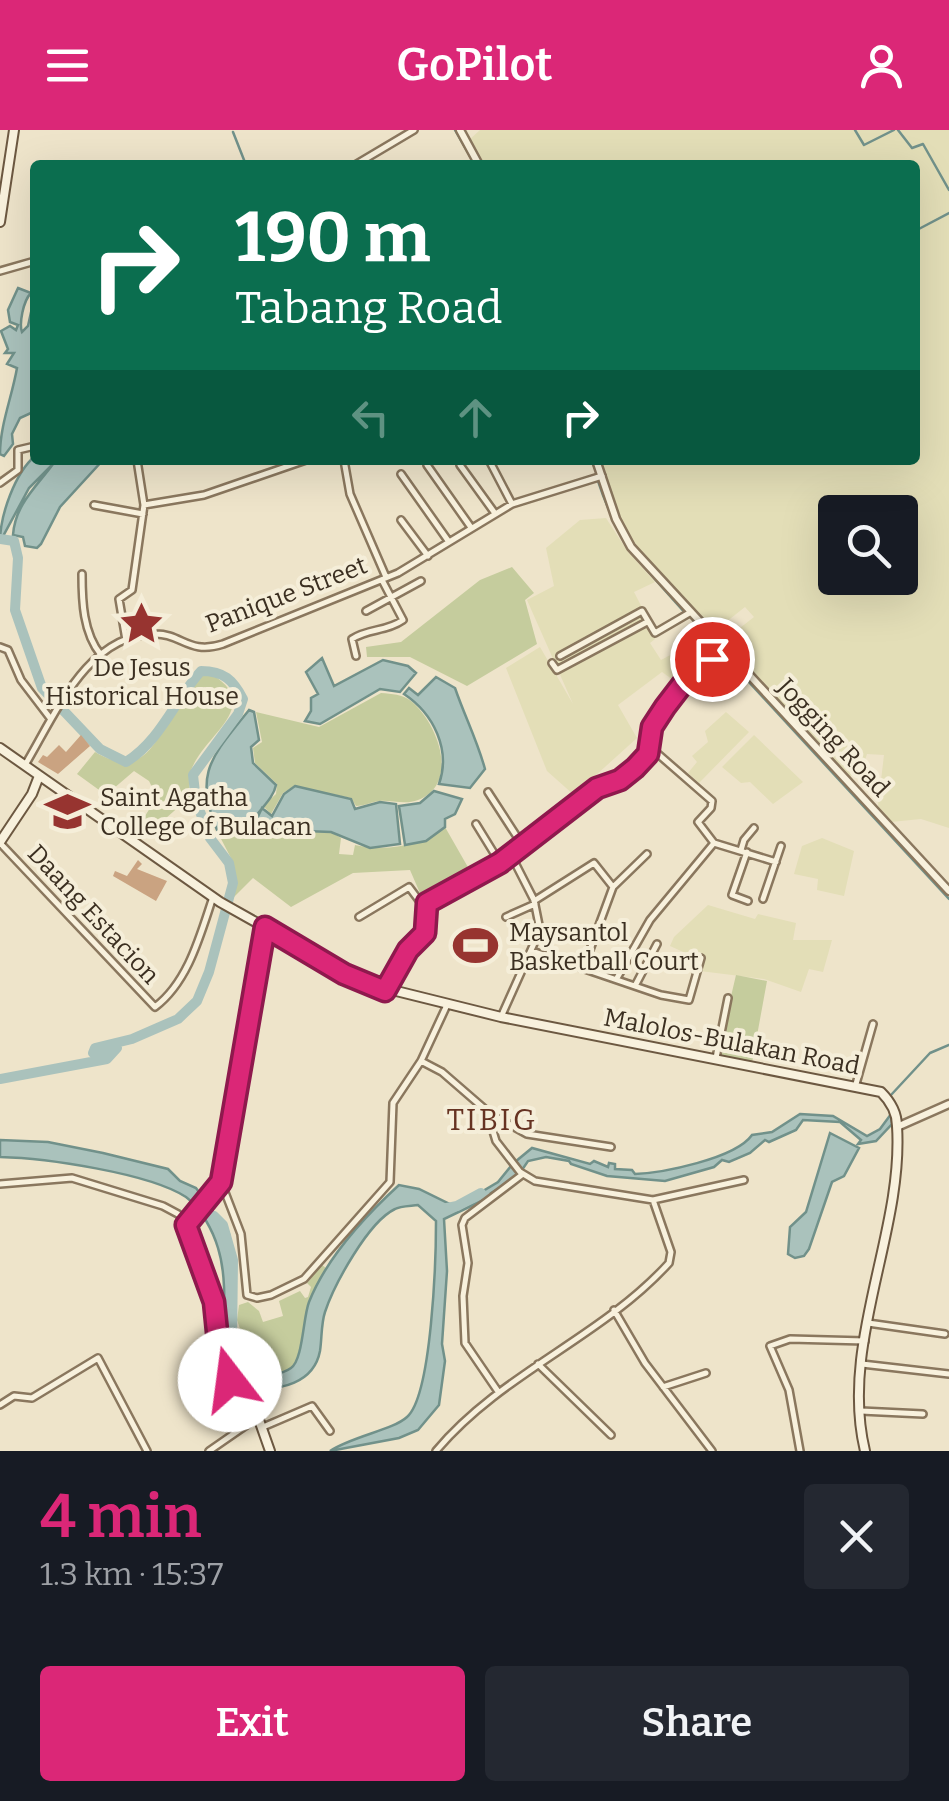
<!DOCTYPE html>
<meta charset="utf-8">
<style>
:root{--surface:#171b24;--page:#242831;--text:#f1f3f6;--muted:#9ea1a6;--accent:#db2777}
body{margin:0;font-family:Bitter,serif;background:var(--page);color:var(--text);height:100vh;display:flex;flex-direction:column;font-size:38px;white-space:nowrap}
*{box-sizing:border-box;margin:0}
p{font-size:32px;color:var(--muted)}
.icon{flex:none;width:55px;height:55px;fill:none;stroke:currentColor;stroke-width:2;stroke-linecap:round;stroke-linejoin:round}
.map{position:relative;height:1321px;overflow:hidden}
.details{display:flex;flex-direction:column;background:var(--surface);flex:1}
.details>*{flex:none}
.guide{position:absolute;left:30px;top:30px;width:890px;height:305px;border-radius:10px;box-shadow:0 10px 40px #0002;background:#0b6e4f;color:#fff;overflow:hidden}
.fabs{position:absolute;left:818px;top:365px;display:grid;gap:20px}
.fabs a{display:grid;place-items:center;width:100px;height:100px;border-radius:10px;background:var(--surface);box-shadow:0 10px 40px #0002;font-size:50px}
.pin{position:absolute;display:grid;place-items:center;width:85px;height:85px;color:#fff;margin:-42px;border:5px solid #fff;border-radius:50%;box-shadow:0 2px 10px #0007}
.me{position:absolute;width:110px;margin:-55px;rotate:345deg;stroke-linejoin:round;filter:drop-shadow(0 0 8px #0008)}
.turn{display:flex;align-items:center;gap:35px;height:210px;padding:0 40px;font-size:45px}
.turn .icon{width:130px;height:130px;stroke-width:2.5}
.turn b{display:block;font-size:70px;line-height:85px}
.lanes{display:flex;align-items:center;height:95px;padding:0 40px;background:#0003;justify-content:center;gap:50px;direction:ltr}
.lanes .off{opacity:.35}
.round{display:grid;place-items:center;flex:none;width:105px;height:105px;border-radius:10px;background:var(--page)}
.summary{display:flex;align-items:center;justify-content:space-between;height:170px;padding:0 40px}
h1{font-size:60px;font-weight:600;line-height:75px;color:var(--accent)}
.button{display:flex;gap:20px;margin-top:auto;padding:20px 40px}
.button a{flex:1;height:115px;border-radius:10px;background:var(--accent);color:#fff;font-size:40px;font-weight:600;line-height:115px;text-align:center}
.button a+a{background:var(--page);color:var(--text)}
header{display:flex;justify-content:space-between;align-items:center;height:130px;padding:0 40px;background:var(--accent);color:#fff;font-size:45px;font-weight:600}
.map>svg:first-child{display:block}
.farmland{fill:#e3deb7;fill-rule:evenodd}
.green{fill:#c5cc9d}
.water{fill:#aac2bc;stroke:#71918a;stroke-width:2.5}
.lines{fill:none;stroke-linecap:round;stroke-linejoin:round}
.stream{stroke:#71918a;stroke-width:2.5}
.river{stroke:#aac2bc;stroke-width:10}
.building{fill:#caa381}
.minor-casing{stroke:#8a775e;stroke-width:10}
.tertiary-casing{stroke:#8a775e;stroke-width:11}
.secondary-casing{stroke:#6c5841;stroke-width:12}
.minor{stroke:#f8f1dd;stroke-width:5}
.tertiary{stroke:#f8f1dd;stroke-width:6}
.secondary{stroke:#f8f1dd;stroke-width:8}
.route-casing{stroke:#8e194d;stroke-width:25}
.route{stroke:#db2777;stroke-width:18}
.labels{text-anchor:middle;stroke-width:8;stroke-linejoin:round;paint-order:stroke}
.street-label{font-size:25px;fill:#3b2f21;stroke:#f5eed9}
.poi-label{font-size:25px;fill:#3b2f21;stroke:#f5eed9;text-anchor:start}
.quarter-label{font-size:30px;letter-spacing:2.5px;fill:#632;stroke:#f5eed9}
</style>
<header><svg class="icon" aria-label="menu" viewBox="0 0 24 24"><path d="M4 6h16M4 12h16M4 18h16"/></svg>GoPilot<svg class="icon" aria-label="person" viewBox="0 0 24 24"><circle cx="12" cy="8" r="4"/><path d="M4 21q1-7 8-7t8 7"/></svg></header>
<div class="map">
<svg width="949" height="1321" viewBox="0 0 949 1321">
<rect width="100%" height="100%" fill="#eee4ca"/>
<path class="farmland" d="M480,0H949V698L921,689L891,692L878,676L884,625L867,624L863,636L847,649L722,512L754,487L745,477L712,503L639,422L617,389L598,330H915V35H483L468,11ZM835,382H900V448H835Z
M606,388L628,422L655,452L634,462L655,503V509L650,513L661,530L704,507L715,519L676,552L662,542L618,575L637,608L574,665L547,641L506,538L540,517L573,574L527,470L554,456L546,418L580,390Z
M726,582L749,602L699,653L688,643L697,632L692,626L708,612L705,601Z
M754,605L803,652L773,674L750,652L741,653L722,637Z
M822,708L854,721L844,766L817,760L818,749L794,744L802,716Z
M708,775L755,789L758,784L796,793L793,810H832L823,842L809,839L801,862L764,849L700,841L703,831L670,816L674,807Z"/>
<path class="green" d="M512,437L534,463L525,470L537,514L467,556L410,527H367L366,517L401,512L480,450Z
M213,545C264,578 202,605 190,643C188,650 190,660 190,667L141,710L133,705L157,667L149,651L134,641L106,665L77,644L95,622C148,653 157,605 179,570C185,561 194,553 201,546Z
M381,563C392,564 402,564 411,571C437,592 461,653 418,670C406,675 391,670 379,671C371,672 364,676 356,676L351,668L294,656L283,663L271,684L263,676L276,664L277,654L255,633L253,618L262,612L256,582L319,597Z
M248,688L252,699L331,702L341,708L339,724L353,725L355,715C387,722 419,716 445,697L473,746L423,770L410,740L353,743L291,777L253,748L232,769V730L219,705Z
M736,845L767,851L752,933L717,926Z
M322,1135L330,1141L295,1244L244,1243L238,1216L234,1214L240,1199L237,1190L239,1175L248,1172L259,1181L263,1192L283,1186L279,1171L300,1161L305,1168L308,1167L311,1157L307,1153Z"/>
<path class="water" d="M18,158L31,163C23,171 19,194 22,202L28,196L35,164V274L31,283L20,288L12,304L13,314L4,326L0,324C0,295 12,267 17,238L7,234L14,223H5L8,219L1,201L10,196L16,200L18,195L10,192L8,180Z
M35,326V330H103L60,377L41,414L37,418L25,416L23,407L13,405C15,374 38,355 53,334L29,358L0,412C0,385 15,343 35,326Z
M322,528L334,556L383,530L408,536L416,543L400,562L380,559L320,594L305,591L311,581V568L318,564L306,542Z
M436,547L455,558C465,587 477,610 485,639L470,658L439,654C451,620 434,584 404,564L409,558L418,565Z
M249,580L254,582L259,610L251,617L253,633L276,655C273,670 258,680 251,694L247,688L219,705C193,643 210,629 249,580Z
M295,656L351,669L355,679L380,672L396,674L400,714L370,718L331,702L252,699L262,678L272,686L284,664Z
M434,661L462,669L455,684L445,689V697L426,711L405,715L399,676L420,673Z
M800,984L833,986L867,1006L880,999L891,984L892,994L876,1011L858,1014L861,1010L840,992L803,990L796,1000L769,1012L765,1010L750,1023L729,1032L722,1030L714,1037L665,1051L607,1046L571,1034L569,1031L546,1027L528,1031L522,1040L515,1032L532,1018L590,1034L594,1031L608,1037L609,1033L615,1034V1039L632,1040L635,1044C661,1043 735,1029 752,1005L772,1002Z
M830,1003L859,1018L844,1046L832,1052L809,1119L804,1126L795,1128L788,1124L790,1097L806,1082Z
M0,1010L48,1012L103,1023L168,1039L180,1051L196,1058L229,1104L234,1143L232,1190L235,1225C249,1238 273,1251 291,1238C303,1230 303,1187 309,1172C327,1127 364,1087 399,1055L419,1059L456,1077L498,1052L511,1036L520,1046L491,1063L492,1066L444,1089L447,1141L442,1214L445,1231L439,1275L418,1300L399,1308L330,1321C353,1306 393,1300 407,1287C432,1265 436,1128 436,1091L418,1075C412,1076 400,1076 395,1079C368,1092 334,1155 325,1182C321,1194 322,1208 320,1221C314,1253 280,1261 252,1258L223,1233C222,1197 229,1153 218,1118C213,1101 201,1078 186,1067C149,1043 45,1028 0,1027Z"/>
<g class="lines">
<path class="stream" d="M455,0L475,35
M855,0L864,15L894,0
M898,0L912,18L923,14L949,60
M233,2L246,35
M915,101L949,83
M592,330L594,336
M598,351C619,415 643,435 686,484
M694,492L713,514
M723,524L949,769
M891,965L930,923L949,915"/>
<path class="river" d="M0,409L14,411L18,428L15,480L42,558L100,619L126,632C161,610 174,571 201,541C224,541 233,550 243,569L238,584L193,645L196,671L210,708L229,733L233,753L209,842L197,871L178,889L132,909L95,918L93,923L117,918L107,929L0,949
M442,1079L457,1076L481,1063
M214,1086L223,1095L233,1130L232,1213"/>
</g>
<path class="building" d="M81,605L90,616L58,644L38,632L43,625L47,627L59,615L66,622Z
M138,730L142,734L137,739L167,751L156,771L113,746L115,741L127,746Z"/>
<g class="lines">
<defs>
<path id="minor" d="M355,35L414,0
M0,141L35,131
M344,330L350,364L386,447
M489,330L512,374
M427,335L470,396
M460,335L494,382
M401,344L449,412
M0,353L18,340V320L35,316
M94,375L143,384
M144,375L204,365L306,330
M401,390L428,426
M82,444C82,471 83,503 101,525
M366,481L421,451
M126,510L119,469L132,460L144,375L137,330
M0,517L8,520L21,550L50,588
M356,526L352,509C369,498 386,502 403,490L382,450
M560,526L642,481L655,503L691,482
M552,533L557,540L647,492
M25,635C54,587 88,502 156,504C182,504 189,525 223,514L398,443L512,374L602,346
M488,662L523,716
M476,694L500,733
M0,713L155,877C188,852 200,806 213,767
M714,713L776,732
M741,720L744,710L754,698
M747,722L732,765L748,771
M763,769L781,716
M534,771L594,733L613,757
M359,787L409,757L424,777
M506,787L535,774
M532,821L661,865L689,870L701,828
M584,836L613,757L647,724
M617,848L650,790L714,713L698,692L711,678L712,671L650,617
M635,856L657,814
M386,858L408,820L425,803L427,773L500,733L597,658L621,650L648,624L652,597L688,547L727,522
M501,887L540,800L534,770L511,725
M716,928L728,868
M421,931L442,942L487,981L496,1011L520,1042L535,1051L653,1070L744,1050
M856,954L873,894
M489,983L527,1004L611,1017
M221,1052L241,1104L247,1165L257,1168L271,1165L304,1149L390,1052L393,973L421,931L447,875
M0,1054L72,1048L163,1076L178,1084L187,1095
M614,1180L645,1233L712,1321
M868,1193L945,1204
M538,1234L611,1305
M862,1234L949,1244
M663,1257L706,1243
M497,1260L465,1213L463,1166L468,1133L462,1095L465,1088L523,1044
M0,1275L14,1266L32,1268L98,1228L147,1321
M861,1281L923,1284
M263,1297L312,1276L330,1301
M209,1321L258,1287
M436,1321C501,1243 601,1208 669,1133L671,1122L653,1070
M800,1321L789,1260L770,1216L790,1209L865,1211"/>
<path id="tertiary" d="M460,0L479,35
M596,330L616,389L631,417L949,761
M897,997L949,974"/>
<path id="secondary" d="M0,92L14,0
M0,618L220,772L364,853L501,887L881,962C891,972 897,982 897,996C904,1102 839,1214 865,1321
M0,712L32,664L39,646
M265,797L221,1052L187,1095L215,1172L221,1231L258,1287L270,1321"/>
</defs>
<use href="#minor" class="minor-casing"/>
<use href="#tertiary" class="tertiary-casing"/>
<use href="#secondary" class="secondary-casing"/>
<use href="#minor" class="minor"/>
<use href="#tertiary" class="tertiary"/>
<use href="#secondary" class="secondary"/>
</g>
<g class="lines">
<defs>
<path id="route" d="M230,1250L220,1231L214,1172L186,1095L221,1052L265,797L344,844L385,861L408,820L425,803L427,773L500,733L597,658L620,650L635,638L648,624L652,597L665,577L688,547L712,529"/>
</defs>
<use href="#route" class="route-casing"/>
<use href="#route" class="route"/>
</g>
<defs>
<symbol id="sight-bare" viewBox="-9 -9 18 18"><path d="M0-6L1.8-2.2L6-1.7L2.9 1.2L3.7 5.4L0 3.3L-3.7 5.4L-2.9 1.2L-6-1.7L-1.8-2.2Z" fill="#973430" stroke="#f5eed9" stroke-width="2.5" paint-order="stroke"/></symbol>
<symbol id="university-bare" viewBox="-9 -9 18 18"><path d="M0-5L7-2L0 1L-7-2ZM-4 1L0 2.5L4 1V4Q0 6-4 4Z" fill="#973430" stroke="#f5eed9" stroke-width="2.5" paint-order="stroke"/></symbol>
<symbol id="stadium-bare" viewBox="-9 -9 18 18"><path d="M0-5a6.5 5 0 1 0 0 10a6.5 5 0 1 0 0-10ZM-3.5-1.8h7v3.6h-7Z" fill="#973430" stroke="#f5eed9" stroke-width="2.5" paint-order="stroke"/></symbol>
</defs>
<g fill-rule="evenodd">
<use href="#sight-bare" x="110" y="462" width="63" height="63"/>
<use href="#university-bare" x="36" y="650" width="63" height="63"/>
<use href="#stadium-bare" x="444" y="784" width="63" height="63"/>
</g>
<g class="labels">
<g class="street-label">
<text transform="translate(286 464) rotate(-21)" y="9">Panique Street</text>
<text transform="translate(834 607) rotate(47)" y="9">Jogging Road</text>
<text transform="translate(94 784) rotate(47)" y="9">Daang Estacion</text>
<text transform="translate(732 911) rotate(11)" y="9">Malolos-Bulakan Road</text>
</g>
<g class="poi-label">
<text x="142" y="546" text-anchor="middle">De Jesus<tspan x="142" dy="29">Historical House</tspan></text>
<text x="100" y="676">Saint Agatha<tspan x="100" dy="29">College of Bulacan</tspan></text>
<text x="509" y="811">Maysantol<tspan x="509" dy="29">Basketball Court</tspan></text>
</g>
<g class="quarter-label">
<text x="492" y="1000">TIBIG</text>
</g>
</g>
</svg>
<div class="fabs">
<a><svg class="icon" aria-label="search" viewBox="0 0 24 24"><circle cx="10" cy="10" r="6"/><path d="M15 15l6 6"/></svg></a>
</div>
<div class="pin" style="left:712px;top:529px;background:#d93025"><svg class="icon" aria-label="arrive" viewBox="0 0 24 24"><path d="M6 21V4h12l-3 4 3 4H6"/></svg></div>
<svg class="me" style="left:230px;top:1250px" viewBox="-20 -20 40 40"><circle r="19" fill="#fff"/><path d="M0-13L10 11 0 6-10 11z" fill="#db2777"/></svg>
<div class="guide">
<div class="turn"><svg class="icon" aria-label="right" viewBox="0 0 24 24"><path d="M7 20v-9h11M14 6l5 5-5 5"/></svg><div><b>190 m</b>Tabang Road</div></div>
<div class="lanes"><svg class="icon off" aria-label="left" viewBox="0 0 24 24"><path d="M17 20v-9H6M10 6l-5 5 5 5"/></svg><svg class="icon off" aria-label="ahead" viewBox="0 0 24 24"><path d="M12 20V5M6 11l6-6 6 6"/></svg><svg class="icon" aria-label="right" viewBox="0 0 24 24"><path d="M7 20v-9h11M14 6l5 5-5 5"/></svg></div>
</div>
</div>
<section class="details">
<div class="summary"><div><h1>4 min</h1><p>1.3 km · 15:37</p></div><a class="round"><svg class="icon" aria-label="close" viewBox="0 0 24 24"><path d="M6 6l12 12M18 6L6 18"/></svg></a></div>
<div class="button"><a>Exit</a><a>Share</a></div>
</section>
